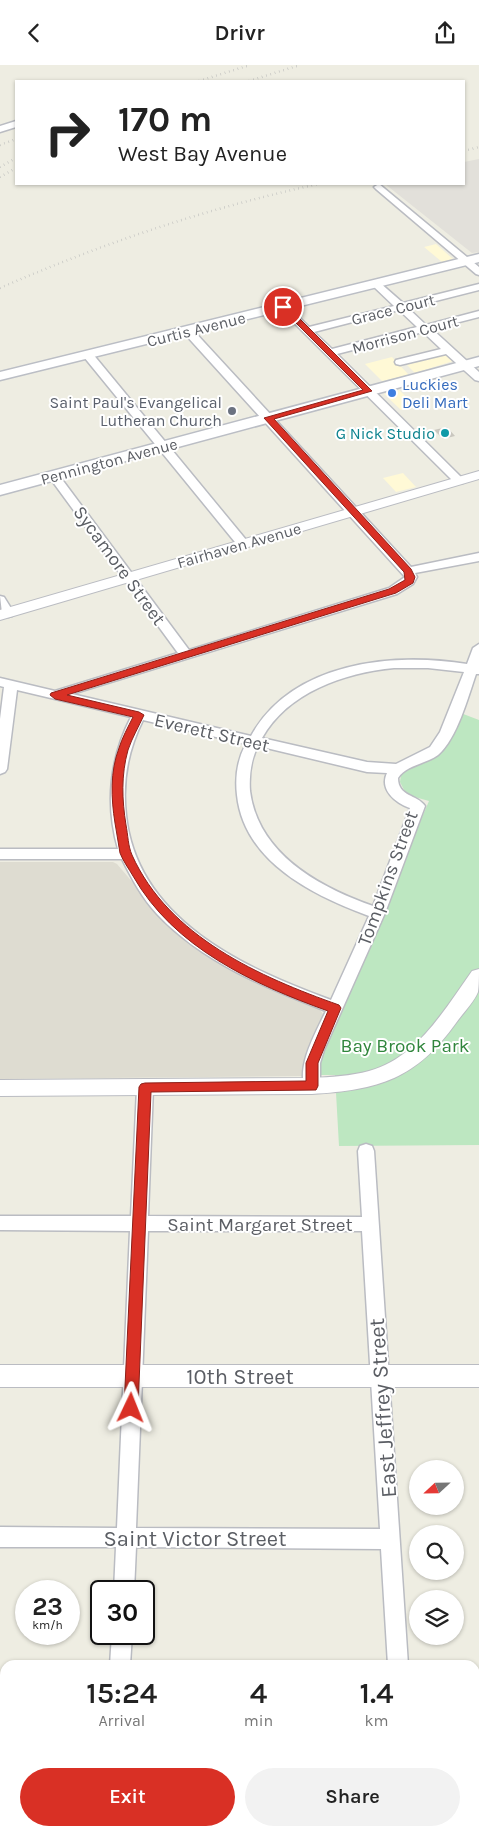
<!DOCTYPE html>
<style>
:root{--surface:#fff;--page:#f2f2f2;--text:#222;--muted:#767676;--accent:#d93025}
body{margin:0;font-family:Karla,sans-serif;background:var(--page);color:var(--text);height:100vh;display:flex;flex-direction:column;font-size:19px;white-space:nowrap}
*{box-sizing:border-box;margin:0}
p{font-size:16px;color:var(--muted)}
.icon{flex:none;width:28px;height:28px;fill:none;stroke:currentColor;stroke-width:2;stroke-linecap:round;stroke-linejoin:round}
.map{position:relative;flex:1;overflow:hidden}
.sheet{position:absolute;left:0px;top:1595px;width:480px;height:176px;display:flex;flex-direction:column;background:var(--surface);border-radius:15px 15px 0 0;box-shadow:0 1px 4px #0004}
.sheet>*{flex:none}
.banner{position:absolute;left:15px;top:15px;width:450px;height:105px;border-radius:0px;box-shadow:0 1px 4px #0004;background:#fff;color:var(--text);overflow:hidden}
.needle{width:32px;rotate:248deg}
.tools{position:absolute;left:409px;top:1395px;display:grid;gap:10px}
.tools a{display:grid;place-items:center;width:55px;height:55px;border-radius:50%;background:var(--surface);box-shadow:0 1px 4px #0004;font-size:25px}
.speed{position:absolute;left:15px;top:1515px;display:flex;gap:10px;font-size:25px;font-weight:700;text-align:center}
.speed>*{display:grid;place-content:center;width:65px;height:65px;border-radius:50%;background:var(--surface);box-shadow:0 1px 4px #0004;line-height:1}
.speed small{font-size:12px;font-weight:400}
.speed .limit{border:2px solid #111;border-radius:8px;background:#fff;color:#111}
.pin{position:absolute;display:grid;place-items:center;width:42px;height:42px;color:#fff;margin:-21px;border:2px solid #fff;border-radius:50%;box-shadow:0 1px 5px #0007}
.me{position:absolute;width:55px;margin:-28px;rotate:2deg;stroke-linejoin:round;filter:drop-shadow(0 0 4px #0008)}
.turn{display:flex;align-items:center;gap:18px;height:105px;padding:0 20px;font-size:22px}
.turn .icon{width:65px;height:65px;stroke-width:2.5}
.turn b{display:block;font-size:35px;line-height:42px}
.eta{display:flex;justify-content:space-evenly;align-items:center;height:85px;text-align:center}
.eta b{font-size:30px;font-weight:600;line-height:35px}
.primary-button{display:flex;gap:10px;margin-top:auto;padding:10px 20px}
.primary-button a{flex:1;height:58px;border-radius:30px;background:var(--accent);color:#fff;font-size:20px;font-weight:600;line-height:58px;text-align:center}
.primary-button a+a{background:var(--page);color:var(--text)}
header{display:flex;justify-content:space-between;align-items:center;height:65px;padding:0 20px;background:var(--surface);font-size:22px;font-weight:600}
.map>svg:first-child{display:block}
.commercial{fill:#fff9d6}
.industrial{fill:#e2e0da}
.education{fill:#dedcd1}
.green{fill:#bde7c1}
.building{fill:#c9c7bf}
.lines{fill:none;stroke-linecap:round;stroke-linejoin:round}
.minor-casing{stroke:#babcc2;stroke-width:3}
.tertiary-casing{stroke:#babcc2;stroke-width:2}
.secondary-casing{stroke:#bbbec5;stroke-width:3}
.minor{fill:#fff;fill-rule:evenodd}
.tertiary{fill:#fff;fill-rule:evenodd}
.secondary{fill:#fff;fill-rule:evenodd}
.rail{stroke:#b6b7b7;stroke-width:2.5;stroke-dasharray:0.5 4;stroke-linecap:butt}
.route{fill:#d93025;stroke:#8d1f18}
.shop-dot{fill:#3f7fe0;stroke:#fff;stroke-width:2}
.worship-dot{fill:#6b7280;stroke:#fff;stroke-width:2}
.culture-dot{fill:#0f9aa8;stroke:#fff;stroke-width:2}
.labels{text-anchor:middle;stroke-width:4;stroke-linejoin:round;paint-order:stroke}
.far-street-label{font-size:16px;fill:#5b5e64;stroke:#fff}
.far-shop-label{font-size:16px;fill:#366cbe;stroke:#fff;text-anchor:start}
.far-worship-label{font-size:16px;fill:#5b616d;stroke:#fff;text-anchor:end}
.far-culture-label{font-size:16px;fill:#0d838f;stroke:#fff;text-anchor:end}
.street-label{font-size:19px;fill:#5b5e64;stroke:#fff}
.park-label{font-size:19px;fill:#30863c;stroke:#fff}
.near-street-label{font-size:22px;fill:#5b5e64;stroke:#fff}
</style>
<header><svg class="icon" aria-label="back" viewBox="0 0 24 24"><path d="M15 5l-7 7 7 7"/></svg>Drivr<svg class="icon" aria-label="share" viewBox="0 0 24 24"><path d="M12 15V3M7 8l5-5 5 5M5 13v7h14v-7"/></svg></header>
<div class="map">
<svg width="479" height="1771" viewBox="0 0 479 1771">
<rect width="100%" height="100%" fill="#eeede2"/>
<path class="commercial" d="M436,179L453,194L442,197L424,182Z
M444,288L453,296L415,308L405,298Z
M392,292L409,310L382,316L365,299Z
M399,325L416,341L401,345L384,329Z
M403,408L416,422L396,427L383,413Z"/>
<path class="industrial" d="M479,94V187L472,188L385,119H464V97Z"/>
<path class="education" d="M0,797H113L117,799L157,846L217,895L255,918L316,942L320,945L323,949L310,984L305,1011L0,1014Z"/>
<path class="green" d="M458,647L479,655V1080L339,1081L335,1010H319L323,983L429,736L411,731L404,725L400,717L401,710L406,704L427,696Z"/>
<path class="building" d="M447,362L455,371L443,374L434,365Z"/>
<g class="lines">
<defs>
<path id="minor" d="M16,56V62L0,67V61Z
M379,119L479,202V210L476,209L376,124L374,122Z
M376,216L379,217L403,238L479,219V225L408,243L426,260L479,246V252L432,264L479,307V316L475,315L446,289L400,300L396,299L395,297L396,295L441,284L423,267L337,289L463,414L465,416L463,418H455L278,242L279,240H287L309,262L394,241L373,221V217ZM399,245L417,262L332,284L314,267Z
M188,263L192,264L411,502L479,488V496L415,508L417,512L413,519L397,529L72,629L251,671C292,597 392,587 467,599L473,583L479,579V609H476C468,632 457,674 438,690C426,699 406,700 398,713C398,732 417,729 425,741L385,848L324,985L320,998V1021L318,1026L312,1027L306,1026C295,1003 316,967 326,946C266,923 202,897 157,849C142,833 132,814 122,794H0V784H118C105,739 110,693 131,652L17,625L7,704L5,707L0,709V654L4,622L0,621V613L55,626L178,588L50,413L48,411L50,409H58L189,585L389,523L405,512L184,268V264ZM394,603H428L464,607L440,667L430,682L396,699L367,697L262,673C288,627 344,608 394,603ZM143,655L246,679C237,695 235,713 237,730C244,797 314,831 369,851L331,935C244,903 137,855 126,750C122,716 128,685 143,655ZM258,681L367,707L387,708C379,725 396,738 410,743L373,841C319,822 258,789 250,726C249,712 251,694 258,681Z
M88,287L92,288L247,476L249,479L247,482H239L84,292L83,290L84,288Z
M0,531L4,532L14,548L12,551L8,552L2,548Z
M145,1017L151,1018L153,1023L148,1151L362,1152L358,1086L360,1081L366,1079L372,1081L374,1086L408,1600H388L381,1484L136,1482L134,1526H114L116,1482H0V1462L117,1463L130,1166L0,1165V1151H131L137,1023L139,1018ZM148,1166H362L380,1464L136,1463Z
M112,1569H132L130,1600H110Z
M475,1744H479V1766H475Z
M0,1748H5V1766L13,1767L0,1770Z
M102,1766H124V1771H102Z
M397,1766H419V1771H397Z"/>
<path id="tertiary" d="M479,406V414L0,555V545Z
M479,904C479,910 479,921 478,927C474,937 463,948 456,958C416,1014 379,1025 312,1029L0,1031V1015L312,1013C331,1012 351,1011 369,1006C417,993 445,944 472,906Z
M0,1300H479V1322H0Z"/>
<path id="secondary" d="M479,189V197L0,315V307Z
M479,292V301L0,430V420Z"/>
</defs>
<use href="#minor" class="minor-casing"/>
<use href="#tertiary" class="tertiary-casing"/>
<use href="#secondary" class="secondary-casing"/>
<use href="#minor" class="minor"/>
<use href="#tertiary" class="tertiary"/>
<use href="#secondary" class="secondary"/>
<path class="rail" d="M199,16L250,0
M249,16L300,0
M0,80L16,74
M464,86L479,82
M0,102L16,93
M0,112L16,103
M0,223C106,177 205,144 318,119"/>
</g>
<path class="route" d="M281,240H286L372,326L274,354L411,504L415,512L413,518L396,528L67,630L139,647L144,650C139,661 132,673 128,685C121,710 122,735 126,760C128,770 128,781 132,790C169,872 260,912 339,940L341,943L318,998V1021L316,1025L151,1027L138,1343L136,1348L131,1350L126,1348L124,1343L139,1022L141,1019L145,1018L306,1016V998L328,946C253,919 174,883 133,811C129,804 123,796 120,788C118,778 117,768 115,758C111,733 110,707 119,683C122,673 128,662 133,652L55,634L50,630L51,628L389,524L405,515L404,507L264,353L363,325L281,243Z"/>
<circle class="shop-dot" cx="392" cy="328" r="5"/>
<circle class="worship-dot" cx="232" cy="346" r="5"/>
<circle class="culture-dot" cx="445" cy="368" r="5"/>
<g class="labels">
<g class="far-street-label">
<text transform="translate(393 244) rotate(-14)" y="6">Grace Court</text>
<text transform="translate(196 264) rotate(-14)" y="6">Curtis Avenue</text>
<text transform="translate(405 269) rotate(-15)" y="6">Morrison Court</text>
<text transform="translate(109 396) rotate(-15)" y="6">Pennington Avenue</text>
<text transform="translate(239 480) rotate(-16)" y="6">Fairhaven Avenue</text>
</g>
<g class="far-shop-label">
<text x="402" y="325">Luckies<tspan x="402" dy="18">Deli Mart</tspan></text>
</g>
<g class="far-worship-label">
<text x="222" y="343">Saint Paul's Evangelical<tspan x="222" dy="18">Lutheran Church</tspan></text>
</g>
<g class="far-culture-label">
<text x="435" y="374">G Nick Studio</text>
</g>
<g class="street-label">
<text transform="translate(120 500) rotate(54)" y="7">Sycamore Street</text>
<text transform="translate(212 667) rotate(13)" y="7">Everett Street</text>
<text transform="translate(387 813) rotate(-70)" y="7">Tompkins Street</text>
<text x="260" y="1166">Saint Margaret Street</text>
</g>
<g class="park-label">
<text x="405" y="987">Bay Brook Park</text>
</g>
<g class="near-street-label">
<text x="240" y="1319">10th Street</text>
<text transform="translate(382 1343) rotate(-94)" y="8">East Jeffrey Street</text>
<text x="195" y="1481">Saint Victor Street</text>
</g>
</g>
</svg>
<div class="tools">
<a><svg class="needle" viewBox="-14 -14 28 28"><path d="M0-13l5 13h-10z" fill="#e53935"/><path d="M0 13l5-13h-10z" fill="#767676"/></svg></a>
<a><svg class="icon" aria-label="search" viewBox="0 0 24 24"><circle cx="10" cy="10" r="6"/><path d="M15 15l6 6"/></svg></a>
<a><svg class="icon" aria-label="layers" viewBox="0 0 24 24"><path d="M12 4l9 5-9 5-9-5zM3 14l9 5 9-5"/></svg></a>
</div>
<div class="speed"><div>23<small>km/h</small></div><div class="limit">30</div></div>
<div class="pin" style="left:283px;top:242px;background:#d93025"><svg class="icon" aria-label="arrive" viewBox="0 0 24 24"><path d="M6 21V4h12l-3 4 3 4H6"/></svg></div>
<svg class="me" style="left:131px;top:1343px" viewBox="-20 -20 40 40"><path d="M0-17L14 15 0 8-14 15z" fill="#d93025" stroke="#fff" stroke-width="4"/></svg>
<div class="banner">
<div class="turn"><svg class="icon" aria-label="right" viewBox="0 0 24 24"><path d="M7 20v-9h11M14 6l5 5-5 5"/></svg><div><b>170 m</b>West Bay Avenue</div></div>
</div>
<section class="sheet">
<div class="eta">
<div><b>15:24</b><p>Arrival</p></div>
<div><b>4</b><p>min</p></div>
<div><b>1.4</b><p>km</p></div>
</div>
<div class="primary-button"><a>Exit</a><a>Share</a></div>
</section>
</div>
